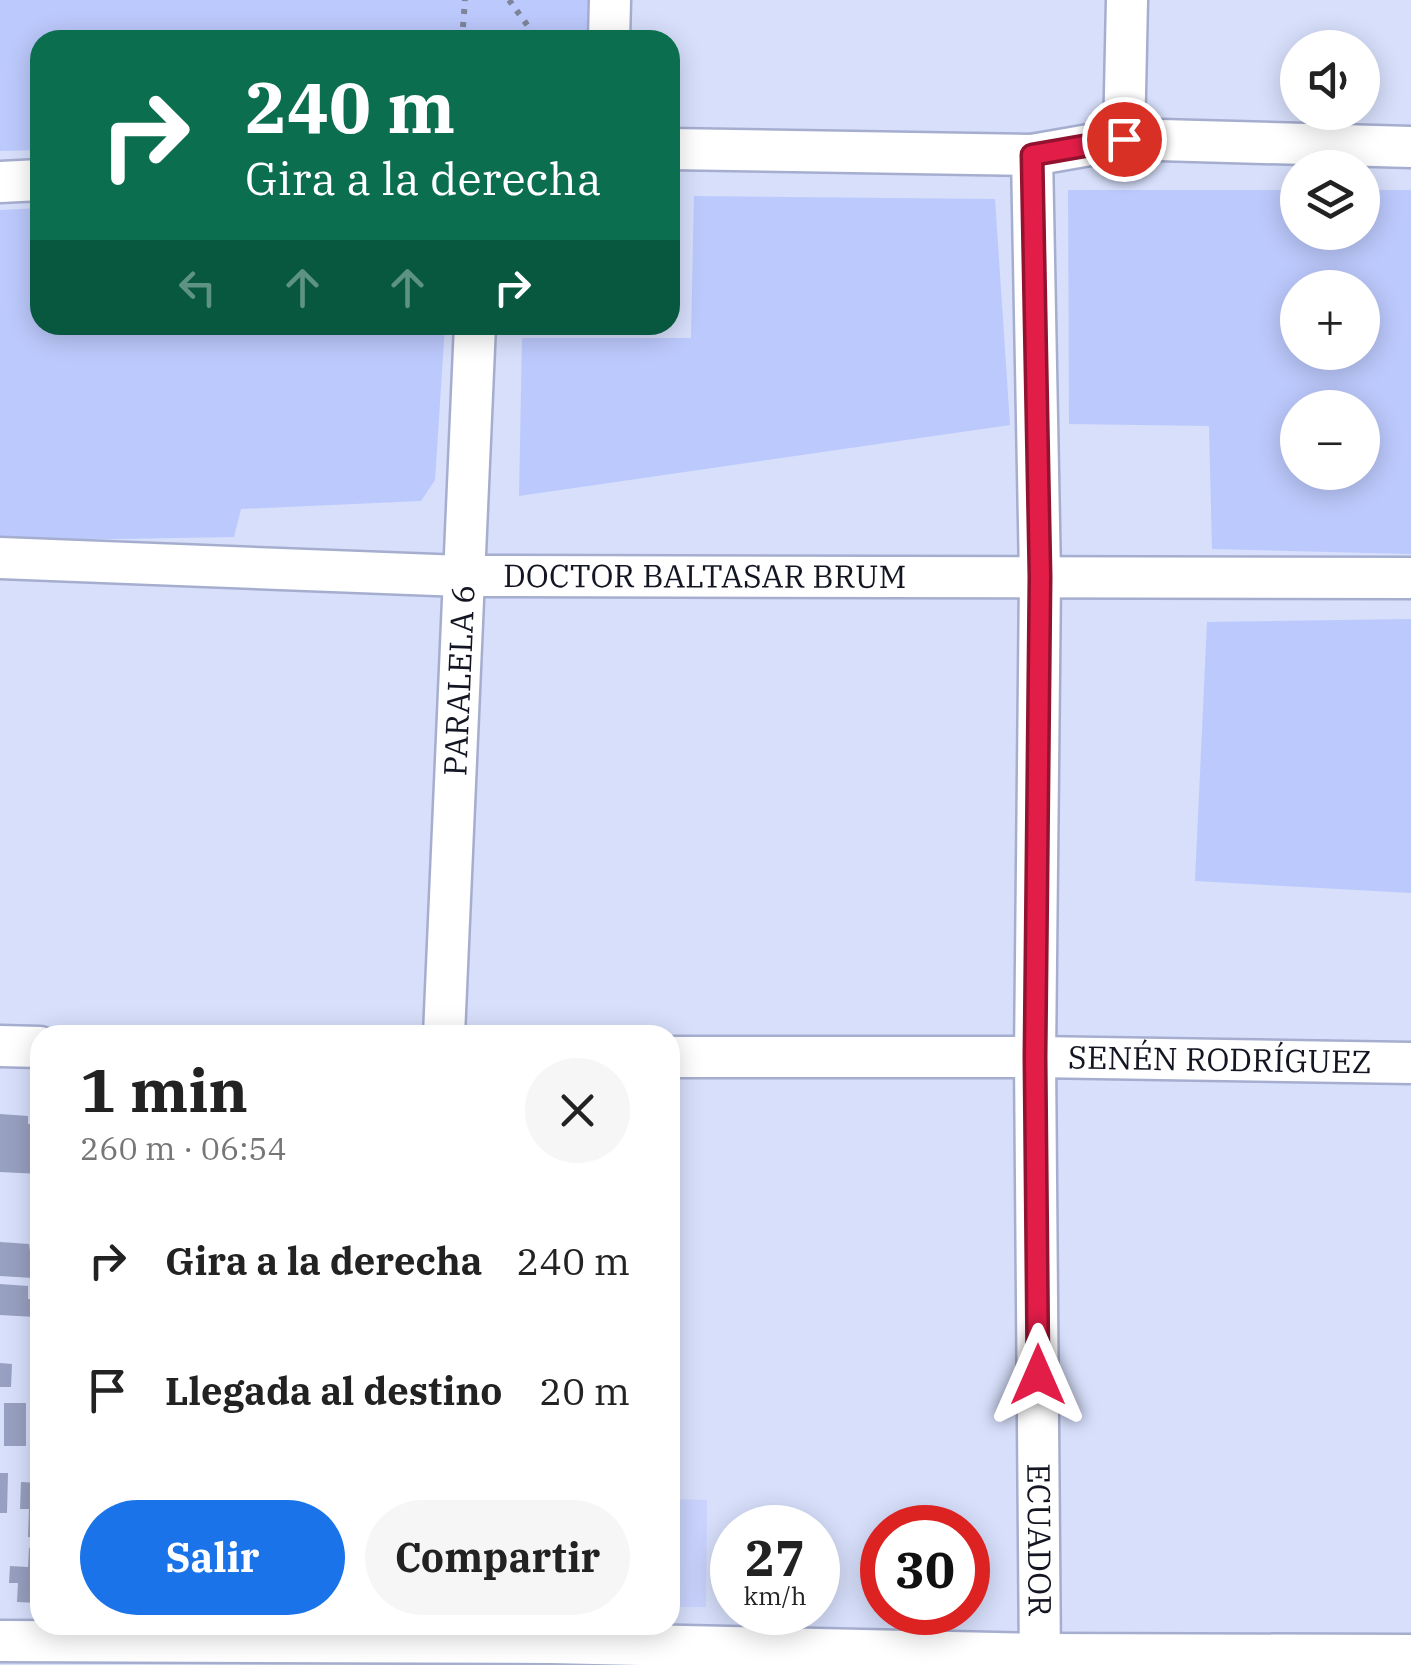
<!DOCTYPE html>
<html lang="es">
<meta charset="utf-8">
<style>
:root{--surface:#fff;--page:#f6f6f6;--text:#222;--muted:#767676;--accent:#1a73e8}
body{margin:0;font-family:"IBM Plex Serif",serif;background:var(--page);color:var(--text);height:100vh;display:flex;flex-direction:column;font-size:38px;white-space:nowrap}
*{box-sizing:border-box;margin:0}
p{font-size:32px;color:var(--muted)}
.icon{flex:none;width:55px;height:55px;fill:none;stroke:currentColor;stroke-width:2;stroke-linecap:round;stroke-linejoin:round}
.map{position:relative;flex:1;overflow:hidden}
.drawer{position:absolute;left:30px;top:1025px;width:650px;height:610px;display:flex;flex-direction:column;background:var(--surface);border-radius:30px;box-shadow:0 5px 25px #0003}
.drawer>*{flex:none}
.guide{position:absolute;left:30px;top:30px;width:650px;height:305px;border-radius:30px;box-shadow:0 5px 25px #0003;background:#0b6e4f;color:#fff;overflow:hidden}
.fabs{position:absolute;left:1280px;top:30px;display:grid;gap:20px}
.fabs a{display:grid;place-items:center;width:100px;height:100px;border-radius:50%;background:var(--surface);box-shadow:0 5px 25px #0003;font-size:50px}
.speed{position:absolute;left:710px;top:1505px;display:flex;gap:20px;font-size:50px;font-weight:700;text-align:center}
.speed>*{display:grid;place-content:center;width:130px;height:130px;border-radius:50%;background:var(--surface);box-shadow:0 5px 25px #0003;line-height:1}
.speed small{font-size:25px;font-weight:400}
.speed .limit{border:15px solid #d22;background:#fff;color:#111}
.pin{position:absolute;display:grid;place-items:center;width:85px;height:85px;color:#fff;margin:-42px;border:5px solid #fff;border-radius:50%;box-shadow:0 2px 10px #0007}
.me{position:absolute;width:110px;margin:-55px;rotate:0deg;stroke-linejoin:round;filter:drop-shadow(0 0 8px #0008)}
.turn{display:flex;align-items:center;gap:35px;height:210px;padding:0 50px;font-size:45px}
.turn .icon{width:130px;height:130px;stroke-width:2.5}
.turn b{display:block;font-size:70px;line-height:85px}
.lanes{display:flex;align-items:center;height:95px;padding:0 50px;background:#0003;justify-content:center;gap:50px;direction:ltr}
.lanes .off{opacity:.35}
.round{display:grid;place-items:center;flex:none;width:105px;height:105px;border-radius:52px;background:var(--page)}
.head{display:flex;align-items:center;justify-content:space-between;height:170px;padding:0 50px}
h1{font-size:60px;font-weight:800;line-height:75px}
.button{display:flex;gap:20px;margin-top:auto;padding:20px 50px}
.button a{flex:1;height:115px;border-radius:60px;background:var(--accent);color:#fff;font-size:40px;font-weight:800;line-height:115px;text-align:center}
.button a+a{background:var(--page);color:var(--text)}
ul{padding:0;list-style:none}
li{display:flex;align-items:center;gap:30px;height:130px;padding:0 50px}
li div{flex:1}
li b{display:block;font-size:38px}
li em{font-style:normal}
.map>svg:first-child{display:block}
.built{fill:#c9d3fd}
.green{fill:#bcc9fc;fill-rule:evenodd}
.building{fill:#98a0c1}
.lines{fill:none;stroke-linecap:round;stroke-linejoin:round}
.minor-casing{stroke:#a5aecf;stroke-width:45}
.path{stroke:#7e8499;stroke-width:6;stroke-dasharray:5 8;stroke-linecap:butt}
.minor{stroke:#fff;stroke-width:40}
.route-casing{stroke:#92132f;stroke-width:25}
.route{stroke:#e11d48;stroke-width:18}
.labels{text-anchor:middle;stroke-width:9;stroke-linejoin:round;paint-order:stroke}
.street-label{font-size:32px;fill:#131622;stroke:#e9edfb}
</style>
<div class="map">
<svg width="1411" height="1665" viewBox="0 0 1411 1665">
<rect width="100%" height="100%" fill="#d7dffb"/>
<path class="built" d="M670,1499L707,1500L706,1607H670Z"/>
<path class="green" d="M0,0H590L588,40H40V150L0,151Z
M1068,190H1297L1298,232H1362L1363,190H1411V554L1212,549L1209,426L1069,424ZM1298,288H1362V352H1298ZM1298,408H1362V472H1298Z
M694,196L995,199L1010,425L519,496L522,338H691Z
M40,208V325H445L435,480L421,501L241,509L234,537L0,541V210Z
M1411,619V893L1195,881L1207,622Z"/>
<path class="building" d="M0,1114L28,1116V1124L40,1125V1174L0,1172Z
M0,1242L29,1244L30,1252L40,1255V1271L33,1270V1278L0,1276Z
M0,1284L28,1286V1299L40,1300V1324L35,1323V1317L0,1315Z
M0,1363L12,1364L11,1387H0Z
M4,1403H26V1446H4Z
M0,1473H8L7,1513H0Z
M21,1482L40,1483V1538L28,1537L29,1509H20Z
M29,1548H40V1603L17,1602L18,1583H9L10,1566L28,1567Z"/>
<g class="lines">
<defs>
<g id="minor">
<path d="M609,40L610,0"/>
<path d="M1124,139L1127,0"/>
<path d="M670,149L1032,155L1124,139L1411,147"/>
<path id="s1" d="M1032,155L1040,577L1035,1057L1040,1665"/>
<path d="M0,182L40,180"/>
<path id="s2" d="M0,558L462,576L1411,578"/>
<path id="s3" d="M444,1035L475,325"/>
<path d="M0,1046L40,1047"/>
<path id="s4" d="M670,1057H1035L1411,1063"/>
<path d="M0,1641L551,1643L1040,1654L1411,1655"/>
</g>
</defs>
<use href="#minor" class="minor-casing"/>
<path class="path" d="M509,0L538,40
M462,40L465,0"/>
<use href="#minor" class="minor"/>
</g>
<g class="lines">
<defs>
<path id="route" d="M1038,1375L1035,1057L1040,577L1032,155L1124,139"/>
</defs>
<use href="#route" class="route-casing"/>
<use href="#route" class="route"/>
</g>
<g class="labels">
<g class="street-label">
<text dy="11" stroke="none"><textPath href="#s2" startOffset="705">DOCTOR BALTASAR BRUM</textPath></text>
<text dy="11" stroke="none"><textPath href="#s3" startOffset="355">PARALELA 6</textPath></text>
<text dy="11" stroke="none"><textPath href="#s4" startOffset="550">SENÉN RODRÍGUEZ</textPath></text>
<text dy="11" stroke="none"><textPath href="#s1" startOffset="1385">ECUADOR</textPath></text>
</g>
</g>
</svg>
<div class="fabs">
<a><svg class="icon" aria-label="sound" viewBox="0 0 24 24"><path d="M4 9h4l5-4v14l-5-4H4zM17 9q2 3 0 6"/></svg></a>
<a><svg class="icon" aria-label="layers" viewBox="0 0 24 24"><path d="M12 4l9 5-9 5-9-5zM3 14l9 5 9-5"/></svg></a>
<a>+</a>
<a>−</a>
</div>
<div class="speed"><div>27<small>km/h</small></div><div class="limit">30</div></div>
<div class="pin" style="left:1124px;top:139px;background:#d93025"><svg class="icon" aria-label="arrive" viewBox="0 0 24 24"><path d="M6 21V4h12l-3 4 3 4H6"/></svg></div>
<svg class="me" style="left:1038px;top:1375px" viewBox="-20 -20 40 40"><path d="M0-17L14 15 0 8-14 15z" fill="#e11d48" stroke="#fff" stroke-width="4"/></svg>
<div class="guide">
<div class="turn"><svg class="icon" aria-label="right" viewBox="0 0 24 24"><path d="M7 20v-9h11M14 6l5 5-5 5"/></svg><div><b>240 m</b>Gira a la derecha</div></div>
<div class="lanes"><svg class="icon off" aria-label="left" viewBox="0 0 24 24"><path d="M17 20v-9H6M10 6l-5 5 5 5"/></svg><svg class="icon off" aria-label="ahead" viewBox="0 0 24 24"><path d="M12 20V5M6 11l6-6 6 6"/></svg><svg class="icon off" aria-label="ahead" viewBox="0 0 24 24"><path d="M12 20V5M6 11l6-6 6 6"/></svg><svg class="icon" aria-label="right" viewBox="0 0 24 24"><path d="M7 20v-9h11M14 6l5 5-5 5"/></svg></div>
</div>
<section class="drawer">
<div class="head"><div><h1>1 min</h1><p>260 m · 06:54</p></div><a class="round"><svg class="icon" aria-label="close" viewBox="0 0 24 24"><path d="M6 6l12 12M18 6L6 18"/></svg></a></div>
<ul>
<li><svg class="icon" aria-label="right" viewBox="0 0 24 24"><path d="M7 20v-9h11M14 6l5 5-5 5"/></svg><div><b>Gira a la derecha</b></div><em>240 m</em></li>
<li><svg class="icon" aria-label="arrive" viewBox="0 0 24 24"><path d="M6 21V4h12l-3 4 3 4H6"/></svg><div><b>Llegada al destino</b></div><em>20 m</em></li>
</ul>
<div class="button"><a>Salir</a><a>Compartir</a></div>
</section>
</div>
